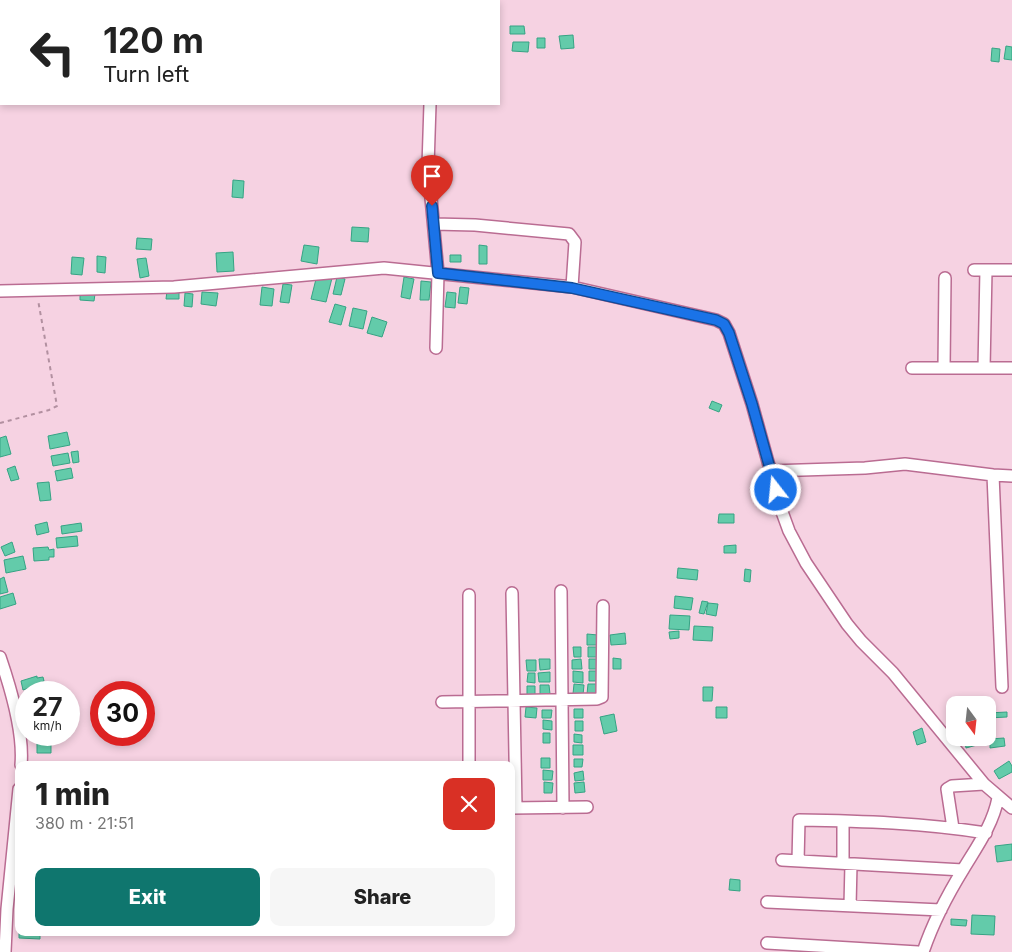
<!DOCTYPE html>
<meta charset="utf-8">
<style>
:root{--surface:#fff;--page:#f6f6f6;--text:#222;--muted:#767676;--accent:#0f766e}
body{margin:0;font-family:Inter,sans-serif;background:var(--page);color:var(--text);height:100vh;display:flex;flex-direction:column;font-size:19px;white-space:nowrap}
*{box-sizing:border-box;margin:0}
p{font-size:16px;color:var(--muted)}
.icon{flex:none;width:28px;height:28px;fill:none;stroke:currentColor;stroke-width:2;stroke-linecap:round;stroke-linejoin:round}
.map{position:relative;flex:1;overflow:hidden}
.details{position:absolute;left:15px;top:761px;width:500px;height:175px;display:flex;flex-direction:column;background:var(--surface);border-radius:10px;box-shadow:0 2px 8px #0003}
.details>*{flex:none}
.top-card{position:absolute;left:0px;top:0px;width:500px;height:105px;box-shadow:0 2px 8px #0003;background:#fff;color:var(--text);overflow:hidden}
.needle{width:32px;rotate:165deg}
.tools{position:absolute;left:946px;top:696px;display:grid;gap:10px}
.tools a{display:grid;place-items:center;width:50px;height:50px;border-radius:10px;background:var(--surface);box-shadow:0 2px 8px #0003;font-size:25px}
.speed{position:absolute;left:15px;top:681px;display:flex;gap:10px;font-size:25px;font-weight:700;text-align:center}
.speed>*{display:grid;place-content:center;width:65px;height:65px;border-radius:50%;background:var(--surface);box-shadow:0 2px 8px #0003;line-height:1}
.speed small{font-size:12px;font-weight:400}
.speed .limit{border:8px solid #d22;background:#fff;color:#111}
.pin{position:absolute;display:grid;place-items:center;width:42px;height:42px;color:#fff;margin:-51px -21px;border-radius:50% 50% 50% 0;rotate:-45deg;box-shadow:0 0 5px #0007}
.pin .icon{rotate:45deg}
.me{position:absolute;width:55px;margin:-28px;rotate:344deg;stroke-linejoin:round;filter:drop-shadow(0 0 4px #0008)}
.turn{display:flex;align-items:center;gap:18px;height:105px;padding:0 20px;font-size:22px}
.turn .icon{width:65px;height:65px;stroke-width:2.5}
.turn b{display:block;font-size:35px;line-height:42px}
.round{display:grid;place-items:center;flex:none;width:52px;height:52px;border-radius:10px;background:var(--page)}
.headline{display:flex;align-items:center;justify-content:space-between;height:85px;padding:0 20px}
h1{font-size:30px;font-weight:800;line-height:38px}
.primary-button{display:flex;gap:10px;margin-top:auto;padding:10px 20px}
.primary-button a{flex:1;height:58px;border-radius:10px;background:var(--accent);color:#fff;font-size:20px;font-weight:800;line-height:58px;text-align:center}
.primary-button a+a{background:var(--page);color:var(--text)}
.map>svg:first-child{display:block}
.building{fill:#63cbaa;stroke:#36a384}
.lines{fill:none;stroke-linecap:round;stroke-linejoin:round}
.minor-casing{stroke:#ba6c92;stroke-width:14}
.path{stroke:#b290a0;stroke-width:2;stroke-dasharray:4 4;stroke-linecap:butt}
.minor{stroke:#fff;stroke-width:11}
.route-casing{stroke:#114b97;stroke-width:12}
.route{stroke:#1a73e8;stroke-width:9}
</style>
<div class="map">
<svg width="1012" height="952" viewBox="0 0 1012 952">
<rect width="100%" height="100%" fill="#f6d2e2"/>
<path class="building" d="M510,26H524L525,34H510Z
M573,35L574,48L561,49L559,36Z
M537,38H545V48H537Z
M513,42H529L528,52L512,51Z
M1006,46L1012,47V60L1004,59Z
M992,48L1000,49L999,62L991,61Z
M233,180L244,181L243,198L232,197Z
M352,227L369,228L368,242L351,241Z
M137,238L152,239L151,250L136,249Z
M304,245L319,247L317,264L301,261Z
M479,245L487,246V264H479Z
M233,252L234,271L217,272L216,253Z
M450,255H461V262H450Z
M97,256L106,257L105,273L97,272Z
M72,257L84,258L82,275L71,274Z
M146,258L149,276L140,278L137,259Z
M317,275L332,278L326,302L311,299Z
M337,277L345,279L341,295L333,294Z
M404,277L414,279L410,299L401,297Z
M421,281L431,282L429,300H420Z
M283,284L292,285L289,303L280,302Z
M262,287L274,289L272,306L260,305Z
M460,287L469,288L467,304L458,303Z
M167,291H179V299H166Z
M202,292L218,293L216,306L201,304Z
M447,292L456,293L455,308L445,307Z
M185,293L193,294L192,307L184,306Z
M80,294H95L94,301L80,300Z
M335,304L346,307L341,325L329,322Z
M353,308L367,311L363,329L349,326Z
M372,317L387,322L382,337L367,333Z
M712,401L722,405L719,412L709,408Z
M67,432L70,445L50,449L48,436Z
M6,436L11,454L0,457V438Z
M78,451L79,462L73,463L71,452Z
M68,453L70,463L53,466L51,456Z
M15,466L19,479L11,481L7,469Z
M71,468L73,478L57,481L55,471Z
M49,482L51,500L40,501L37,483Z
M719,514H734V523H718Z
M47,522L49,532L37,535L35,525Z
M81,523L82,531L62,534L61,526Z
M77,536L78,546L57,548L56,538Z
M12,542L15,552L5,556L1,547Z
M736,545V553H724V546Z
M48,547L49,550L54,549V557H49V560L34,561L33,548Z
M23,556L26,569L6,573L4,560Z
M678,568L698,570L697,580L677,578Z
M745,569L751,570L750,582L744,581Z
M4,577L8,592L0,594V579Z
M13,593L16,604L0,609V597Z
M675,596L693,598L691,610L674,608Z
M702,601L708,602L704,614L699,613Z
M708,603L718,604L716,616L706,614Z
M670,615L690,616L689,630L669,629Z
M694,626L713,627L712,641L693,640Z
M679,631V638L670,639L669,632Z
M625,633L626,644L611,645L610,635Z
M587,634L598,635V645H587Z
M573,647H581V657H574Z
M588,647H599L598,657H588Z
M613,658L621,659V669H613Z
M539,659H550V669L540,670Z
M581,659L582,669H572V660Z
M589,659H599V669H589Z
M526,660H536V671H527Z
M573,671L583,672V683L573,682Z
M589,671H597V681H589Z
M550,672V682H539L538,673Z
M528,673H535V683L527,682Z
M37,676V678L43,677L44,681L39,683V685L23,690L21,681Z
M574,684L584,685L583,695L573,694Z
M588,684H599V694H587Z
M540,685H549L550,694L540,695Z
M527,686H535V695H527Z
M703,687H713L712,701H703Z
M526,707L537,708L536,718L525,717Z
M716,707H727V718H716Z
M574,709H583V718H574Z
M542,710H552L551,718H542Z
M1007,712V717L988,718V713Z
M614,714L617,731L604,734L600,717Z
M543,720L552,721V730L543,729Z
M575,721H583V731H575Z
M922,728L926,742L917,745L913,732Z
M543,733H550V743H543Z
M574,734L582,735V743L574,742Z
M964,738H974L977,745L966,748Z
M1004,738L1005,746L990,748V739Z
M37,743H51V753H37Z
M573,745H583V755H573Z
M541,758H550V768H541Z
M574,759H583L582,767H574Z
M1009,761L1012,766V772L999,779L994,771Z
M543,770L553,771L552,780H543Z
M583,771L584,780L575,781L574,773Z
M544,782L553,783L552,793H544Z
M584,782L585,792L575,793L574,783Z
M1012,844V860L997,862L995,846Z
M730,879L740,880V891L729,890Z
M972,915L995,916L994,935L971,934Z
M951,919L967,920L966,926L951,925Z
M19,932H40V939L19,938Z"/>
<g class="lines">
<defs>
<path id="minor" d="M439,1V0
M430,104L428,166L438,273L436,348
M434,224L475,225L569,234L575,242L572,287
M974,270H1012
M0,291L174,287L384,268L572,287L716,320L724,324L729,333L752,404L781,509L789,531L806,563L847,624L861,641L893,673L984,784L1012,808
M912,368H1012
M944,368L945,278
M984,368L986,270
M770,471L865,468L905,464L993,475L1012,476
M993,475L1002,687
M561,591L563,808
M512,593L516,808
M0,657C11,689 24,732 21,765
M442,702L597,699L602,697L603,606
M469,765V595
M511,808L587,807
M953,828L947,789L952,786L984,784
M782,860L963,870
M798,861L799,820C862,821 924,823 986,833
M843,863V821
M767,902L941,910
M850,906L851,864
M767,943L918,952
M5,952L7,909L19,789
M923,952C933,922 948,894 964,868C978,845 993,824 998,798"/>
</defs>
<use href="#minor" class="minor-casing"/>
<path class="path" d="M0,423L49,410L57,406L38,300"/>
<use href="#minor" class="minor"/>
</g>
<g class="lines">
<defs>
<path id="route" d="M432,206L438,273L572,288L716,320L724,324L729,333L752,404L776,490"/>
</defs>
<use href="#route" class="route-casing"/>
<use href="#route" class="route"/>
</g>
</svg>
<div class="tools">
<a><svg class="needle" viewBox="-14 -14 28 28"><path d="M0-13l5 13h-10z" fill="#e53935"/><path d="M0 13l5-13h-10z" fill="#767676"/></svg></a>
</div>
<div class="speed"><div>27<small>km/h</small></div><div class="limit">30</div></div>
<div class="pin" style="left:432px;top:206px;background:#d93025"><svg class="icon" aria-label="arrive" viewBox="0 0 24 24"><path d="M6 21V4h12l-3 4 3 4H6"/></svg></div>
<svg class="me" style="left:776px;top:490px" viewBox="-20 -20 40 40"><circle r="17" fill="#1a73e8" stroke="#fff" stroke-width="3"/><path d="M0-11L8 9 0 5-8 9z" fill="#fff"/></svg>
<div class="top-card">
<div class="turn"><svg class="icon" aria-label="left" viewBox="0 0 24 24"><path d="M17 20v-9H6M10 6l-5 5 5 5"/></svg><div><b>120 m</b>Turn left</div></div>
</div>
<section class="details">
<div class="headline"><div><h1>1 min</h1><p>380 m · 21:51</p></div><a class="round" style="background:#d93025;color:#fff"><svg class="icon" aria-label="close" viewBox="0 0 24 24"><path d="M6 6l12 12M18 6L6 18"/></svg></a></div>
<div class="primary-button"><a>Exit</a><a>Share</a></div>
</section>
</div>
